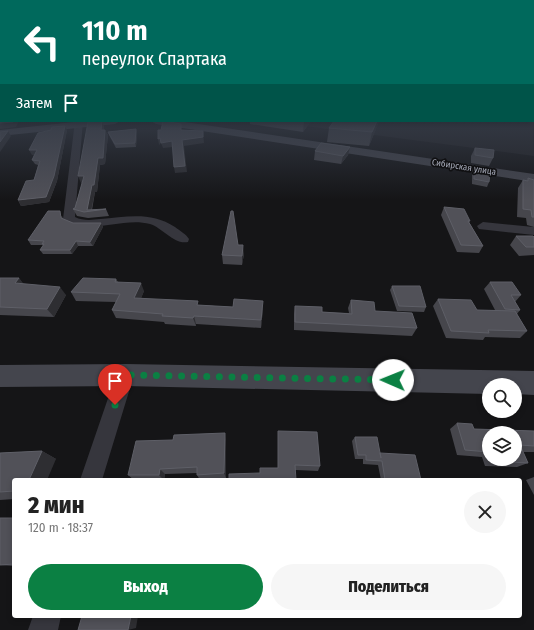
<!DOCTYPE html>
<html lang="ru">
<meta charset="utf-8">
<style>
:root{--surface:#fff;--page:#f6f6f6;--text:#222;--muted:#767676;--accent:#0b8043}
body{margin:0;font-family:"Fira Sans Condensed",sans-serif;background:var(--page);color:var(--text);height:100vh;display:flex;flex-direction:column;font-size:15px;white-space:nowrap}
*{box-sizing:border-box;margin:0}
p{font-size:13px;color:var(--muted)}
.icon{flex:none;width:22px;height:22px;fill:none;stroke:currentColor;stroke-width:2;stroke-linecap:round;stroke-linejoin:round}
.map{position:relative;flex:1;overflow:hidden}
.side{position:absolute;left:12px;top:478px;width:510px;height:140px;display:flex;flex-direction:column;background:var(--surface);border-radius:4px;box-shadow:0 2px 6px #0003}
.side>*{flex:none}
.guide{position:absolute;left:0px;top:0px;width:534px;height:122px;box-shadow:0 2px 6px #0003;background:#00695c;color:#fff;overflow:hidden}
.buttons{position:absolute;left:482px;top:378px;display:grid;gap:8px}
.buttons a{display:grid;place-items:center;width:40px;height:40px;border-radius:50%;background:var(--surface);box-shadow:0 2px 6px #0003;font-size:20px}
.pin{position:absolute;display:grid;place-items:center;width:34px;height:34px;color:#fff;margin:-41px -17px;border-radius:50% 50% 50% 0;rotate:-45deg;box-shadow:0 0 4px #0007}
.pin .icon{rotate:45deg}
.me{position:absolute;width:44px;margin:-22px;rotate:271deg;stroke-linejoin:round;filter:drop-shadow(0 0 3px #0008)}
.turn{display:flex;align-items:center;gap:14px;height:84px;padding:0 16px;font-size:18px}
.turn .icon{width:52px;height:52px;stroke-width:2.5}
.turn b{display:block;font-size:28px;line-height:34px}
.then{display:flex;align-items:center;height:38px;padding:0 16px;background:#0003;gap:8px;font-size:15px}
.round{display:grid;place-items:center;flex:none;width:42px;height:42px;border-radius:21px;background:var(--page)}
.headline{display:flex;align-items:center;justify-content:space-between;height:68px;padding:0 16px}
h1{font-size:24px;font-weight:800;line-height:30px}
.cta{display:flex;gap:8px;margin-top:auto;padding:8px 16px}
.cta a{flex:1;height:46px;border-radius:24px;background:var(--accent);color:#fff;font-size:16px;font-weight:800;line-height:46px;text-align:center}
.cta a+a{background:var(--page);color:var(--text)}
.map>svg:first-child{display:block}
.built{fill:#212124}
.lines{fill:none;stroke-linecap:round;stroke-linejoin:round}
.street{fill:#36363d;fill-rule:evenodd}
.secondary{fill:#44454d;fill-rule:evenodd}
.wall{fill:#46464c;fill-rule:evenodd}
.shaded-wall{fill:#2e2e32}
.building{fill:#515158;stroke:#5e5f67}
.route{stroke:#0b8043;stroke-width:7;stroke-dasharray:0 12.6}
.labels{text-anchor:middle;stroke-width:3.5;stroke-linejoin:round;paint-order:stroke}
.far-street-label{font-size:9px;fill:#a6aab8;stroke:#101012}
</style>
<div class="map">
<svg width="534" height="630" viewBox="0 0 534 630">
<rect width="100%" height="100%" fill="#151517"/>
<path class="built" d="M533,112L534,156L267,121H533Z"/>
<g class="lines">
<path class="street" d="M75,121H83L75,217C83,221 92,220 100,219C126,217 151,211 175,227C180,231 186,234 189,239L188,242C174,245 163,228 150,224C122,217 93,235 65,222L63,219Z
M483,222L534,227V235L479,229L477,226Z
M125,367L132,369L134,375L102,480H80L116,375L118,369Z
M33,616H61L58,630H28Z"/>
<path class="secondary" d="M83,121H120L115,124L0,136V130Z
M151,121H178L534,174V182L156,124Z
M125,364L534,371V395L515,394V385H489V394L125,386L0,387V365Z"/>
</g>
<path class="wall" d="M102,121L104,127V130L108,135L105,164L100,165L97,192H95L92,210L106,209L109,216L88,218L77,216L73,209L75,208L82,183H81Z
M250,121H311L303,132L250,124Z
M334,121H379L369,146L327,142L329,128Z
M136,129L137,133L136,147L116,148L109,135L108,132Z
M67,130L57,181L49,202L21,206L18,200L34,180L38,165L35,164L32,160L34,155H32Z
M350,147L348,155L341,164L314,160L315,151Z
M475,148L493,158L489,166L471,163V156Z
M474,170L489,182L487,187L472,184V174Z
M528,178L534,180V227L527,225L526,218L517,217L518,188L523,180L526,181Z
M444,207L470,221L469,222L483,246L479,253L457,252L441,215Z
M62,216L63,219L73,223H101L103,227L93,246H78L72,254H43L40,250L43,246V245H31L28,240Z
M516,236L534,237V255L519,256L510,245Z
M238,245L244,254L242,265L223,264L222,255Z
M0,278H19L23,284L66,295L54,317L0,315Z
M116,279L118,282L144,291L141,298L199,305L263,309L261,328L196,324V326L165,324L164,322L116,318L112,310L116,302L76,301L71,292Z
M490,282L521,295L515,302L520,310L517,314L527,331L520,338L485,337L483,340L446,338L433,306L438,299L477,310H495L484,289Z
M392,286L426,307L424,312L397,311L390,290Z
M351,300L375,311L417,328L412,336L294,330V314L295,306L322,312L349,313L348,308Z
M457,423L474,429L534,431V452H523L528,463L517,467L485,466L482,457L457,455L450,429ZM489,433L515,459H489Z
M278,431L320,466L318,471L296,470L260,473L278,468Z
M355,437L380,453L421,480H381L378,465L363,464V459H355L352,441Z
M226,439V478L200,480L197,475V473L165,474L164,480H134L128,475Z
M42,451L56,459L14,480V499L0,500V453Z
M534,477V495L526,480Z
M14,517V566L0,565V518H13Z"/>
<path class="shaded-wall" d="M14,121H19L16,127L0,129V123Z
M56,121H69L57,122Z
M102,121L104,127V136L101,130Z
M304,121H311L303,132Z
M377,121H379L378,124L369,146L372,132Z
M65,126L67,130L57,181L49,202L21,206L18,200L46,197Z
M136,129L137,133L136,147L135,143Z
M105,130L108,135L105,164L100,165L97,192H95L91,211L87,210L98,158Z
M8,131L11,136L0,152V142Z
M203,131L204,143L184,146L187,172L175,173L174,167L182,140Z
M160,138L161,143L159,145L158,139Z
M172,141L173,147L163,148L161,143Z
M350,147L348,155L341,164L343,156Z
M29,150H37L39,155H32Z
M78,176H84L87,182L81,183Z
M101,223L103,227L93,246L90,242Z
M76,241L78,246L72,254L70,250Z
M243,245L244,254L242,265V256Z
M19,278L26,287L15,283Z
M141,283L144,291L138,306L134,298Z
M60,287L66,295L54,317L47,309Z
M263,301V309L261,328V320Z
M194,316L196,324V326L193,318Z
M225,433L226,439V478L224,473Z
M42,451L56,459L47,480H29Z
M160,469L165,474L164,480L159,475Z
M131,616H138L136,628L128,630Z"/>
<path class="building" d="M0,112H1V121H14L13,122L0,123Z
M102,121L101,130H105L103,158H98L94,185H92L87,210L106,209L84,212L73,209L75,208L84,176H78L88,122Z
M163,121L181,124V130L203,131V137L182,140L185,166L174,167L172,141L161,143L160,138L158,139V130H161Z
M334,121H377L372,132L329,128Z
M65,126L54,176L46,197L18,200L26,181L34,180L40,161L32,160L37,150H29L38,133L51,130L52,127Z
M136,129L135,143L115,144L108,132Z
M8,131L0,142V132Z
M321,143L350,147L343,156L315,151Z
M475,148L494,150L493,158L475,155Z
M474,170L490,172L489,182L474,179Z
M528,178L534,180V217H532L531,210L523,209V180L528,181Z
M444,207L464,209L470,221H468L483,246L461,245Z
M48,211H60L61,218L73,223H101L90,242L76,241L70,250H40L44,244H42L44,241L28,240Z
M231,211H233L238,245H243L242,256L222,255Z
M516,236H533L534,237V247H526Z
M0,278H19L15,283L60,287L47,309L0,307Z
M83,278L116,279L115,282L141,283L134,298L198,301L197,305L233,307L234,299L263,301L261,320L194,316L193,318L162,316L163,314L112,310L120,294L71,292Z
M490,282H512L521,295H511L520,310L505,309Z
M392,286H420L426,307L399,306Z
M438,299L471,300L477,310L515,311L527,331L488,330L489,333L451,331Z
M351,300L374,302L375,311L412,313L417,328L295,322V306L322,307V312L352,314Z
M457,423L472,424L474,429L534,431V446L520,445L528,463L494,461L493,459H515V433H489V452L465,450Z
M278,431L317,432L320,466L295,465L296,480H229V474L260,473V468H278Z
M225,433L224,473L197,475V467L160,469L159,475H128L136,441L173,440L174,435Z
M355,437H377L381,458L380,453L415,455L421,480H385L382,461L366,460V455H358Z
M42,451L29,480H14V491L0,492V453Z
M14,517V564L0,565V518H13Z
M82,616H131L128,630H78Z"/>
<linearGradient id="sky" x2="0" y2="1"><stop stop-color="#0c0c0d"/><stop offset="0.56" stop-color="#353b47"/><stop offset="1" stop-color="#353b47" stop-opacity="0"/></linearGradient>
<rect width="534" height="200" fill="url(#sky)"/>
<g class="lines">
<path class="route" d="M115,405L125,375L393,380"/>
</g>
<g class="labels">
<g class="far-street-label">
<text transform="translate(464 167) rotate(9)" y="3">Сибирская улица</text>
</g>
</g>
</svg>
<div class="buttons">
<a><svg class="icon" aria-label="search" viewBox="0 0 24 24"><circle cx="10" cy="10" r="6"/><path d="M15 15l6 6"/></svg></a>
<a><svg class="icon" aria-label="layers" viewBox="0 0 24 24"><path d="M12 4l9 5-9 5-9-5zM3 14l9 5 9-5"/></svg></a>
</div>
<div class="pin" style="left:115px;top:405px;background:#d93025"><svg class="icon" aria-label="arrive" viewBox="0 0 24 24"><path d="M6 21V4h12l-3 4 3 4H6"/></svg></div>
<svg class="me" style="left:393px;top:380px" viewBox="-20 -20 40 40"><circle r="19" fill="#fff"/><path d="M0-13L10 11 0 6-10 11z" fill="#0b8043"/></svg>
<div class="guide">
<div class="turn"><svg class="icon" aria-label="left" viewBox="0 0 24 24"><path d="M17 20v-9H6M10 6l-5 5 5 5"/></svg><div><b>110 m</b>переулок Спартака</div></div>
<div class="then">Затем<svg class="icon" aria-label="arrive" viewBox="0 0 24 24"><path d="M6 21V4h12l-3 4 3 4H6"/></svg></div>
</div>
<section class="side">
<div class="headline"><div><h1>2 мин</h1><p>120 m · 18:37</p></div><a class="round"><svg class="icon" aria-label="close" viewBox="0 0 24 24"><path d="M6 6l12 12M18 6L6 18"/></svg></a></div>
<div class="cta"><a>Выход</a><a>Поделиться</a></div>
</section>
</div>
